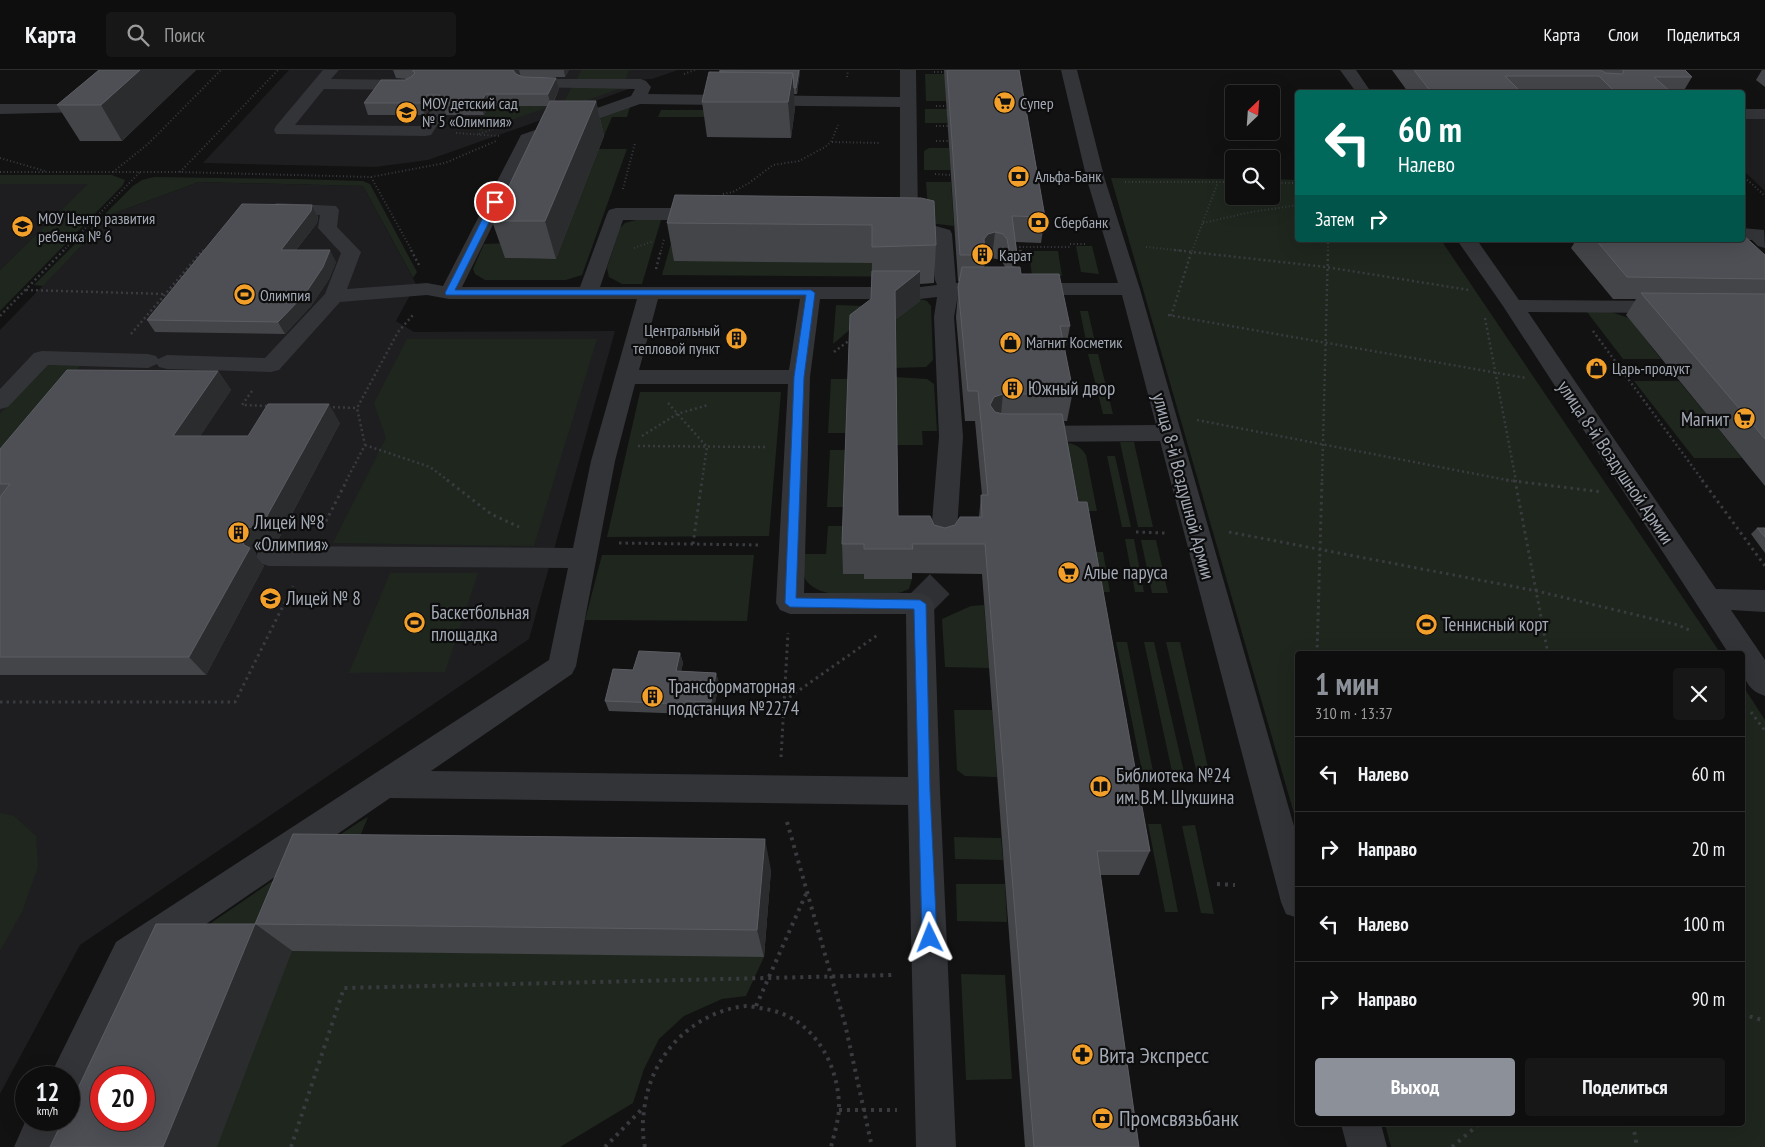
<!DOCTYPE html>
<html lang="ru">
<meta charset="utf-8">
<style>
:root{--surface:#0e0e0e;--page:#171717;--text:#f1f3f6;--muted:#9b9c9e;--line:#2e2e2e;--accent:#8c9099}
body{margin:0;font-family:"PT Sans Narrow",sans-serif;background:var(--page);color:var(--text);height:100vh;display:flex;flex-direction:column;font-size:19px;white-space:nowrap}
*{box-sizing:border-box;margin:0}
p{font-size:16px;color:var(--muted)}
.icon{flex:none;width:28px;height:28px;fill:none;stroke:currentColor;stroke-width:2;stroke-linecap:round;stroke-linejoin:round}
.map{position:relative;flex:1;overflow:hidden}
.details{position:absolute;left:1295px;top:581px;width:450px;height:475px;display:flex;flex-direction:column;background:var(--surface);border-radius:5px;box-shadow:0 5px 20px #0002,0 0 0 1px var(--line)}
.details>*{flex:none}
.banner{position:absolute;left:1295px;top:20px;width:450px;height:152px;border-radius:5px;box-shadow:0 5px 20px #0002,0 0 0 1px var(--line);background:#00695c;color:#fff;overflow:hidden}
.needle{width:32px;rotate:25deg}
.buttons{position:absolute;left:1225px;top:15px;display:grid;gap:10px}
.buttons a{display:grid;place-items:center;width:55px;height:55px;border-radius:5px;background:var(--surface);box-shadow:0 5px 20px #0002,0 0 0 1px var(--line);font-size:25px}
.speed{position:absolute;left:15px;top:996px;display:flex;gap:10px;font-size:25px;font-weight:700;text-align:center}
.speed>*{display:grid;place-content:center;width:65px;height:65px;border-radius:50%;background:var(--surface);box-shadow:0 5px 20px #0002,0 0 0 1px var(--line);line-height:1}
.speed small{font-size:12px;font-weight:400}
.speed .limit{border:8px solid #d22;background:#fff;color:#111}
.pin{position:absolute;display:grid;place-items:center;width:42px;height:42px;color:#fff;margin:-21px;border:2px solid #fff;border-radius:50%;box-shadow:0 1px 5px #0007}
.me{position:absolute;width:55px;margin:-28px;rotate:358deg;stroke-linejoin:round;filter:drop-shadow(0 0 4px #0008)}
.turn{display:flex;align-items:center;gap:18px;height:105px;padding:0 20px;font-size:22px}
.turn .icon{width:65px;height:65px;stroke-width:2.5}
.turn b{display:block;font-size:35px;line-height:42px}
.then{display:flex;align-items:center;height:48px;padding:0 20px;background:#0003;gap:10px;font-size:19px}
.round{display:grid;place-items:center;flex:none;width:52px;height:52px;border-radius:5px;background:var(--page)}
.summary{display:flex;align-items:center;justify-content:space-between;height:85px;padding:0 20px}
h1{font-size:30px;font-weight:700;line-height:38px;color:var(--accent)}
.cta{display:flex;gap:10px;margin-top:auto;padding:10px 20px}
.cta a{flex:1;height:58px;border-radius:5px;background:var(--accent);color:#fff;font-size:20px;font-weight:700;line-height:58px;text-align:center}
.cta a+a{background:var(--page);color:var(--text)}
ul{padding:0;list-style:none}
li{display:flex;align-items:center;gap:15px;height:75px;padding:0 20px;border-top:1px solid var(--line)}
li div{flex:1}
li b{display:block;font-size:19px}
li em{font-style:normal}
header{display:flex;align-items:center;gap:30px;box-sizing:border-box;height:70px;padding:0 25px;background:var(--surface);border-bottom:1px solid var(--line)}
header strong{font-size:24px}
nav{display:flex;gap:28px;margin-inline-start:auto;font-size:18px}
.search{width:350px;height:45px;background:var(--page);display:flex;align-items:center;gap:12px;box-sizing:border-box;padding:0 18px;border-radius:5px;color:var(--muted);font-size:19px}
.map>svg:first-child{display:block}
.built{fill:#1e1e20}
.green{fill:#1e261e}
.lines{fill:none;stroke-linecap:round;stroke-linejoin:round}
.minor-tunnel{stroke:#2f3033;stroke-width:28;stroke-dasharray:28 14;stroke-linecap:butt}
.path-far3{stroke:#393b3f;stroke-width:2;stroke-dasharray:1 2.5;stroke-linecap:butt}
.path-far2{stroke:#393b3f;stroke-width:2.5;stroke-dasharray:2 3;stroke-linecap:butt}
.path-far1{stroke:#393b3f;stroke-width:3;stroke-dasharray:2.5 4;stroke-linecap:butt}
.path{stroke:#393b3f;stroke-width:4;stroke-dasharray:3 5;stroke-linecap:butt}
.minor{fill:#333438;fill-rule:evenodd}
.wall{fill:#434548;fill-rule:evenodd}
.shaded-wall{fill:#2b2c2e}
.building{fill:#4e4f54;stroke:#5b5d63;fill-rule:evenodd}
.route{fill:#1a73e8;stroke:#114b97}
.labels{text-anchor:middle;stroke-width:4.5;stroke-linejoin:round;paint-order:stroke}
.far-poi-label{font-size:16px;fill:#a3a9b4;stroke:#0d0d0e;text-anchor:start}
.poi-label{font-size:19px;fill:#a3a9b4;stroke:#0d0d0e;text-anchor:start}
.street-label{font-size:19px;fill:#a3a9b4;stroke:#0d0d0e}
.near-poi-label{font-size:22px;fill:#a3a9b4;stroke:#0d0d0e;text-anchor:start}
</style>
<header>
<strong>Карта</strong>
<div class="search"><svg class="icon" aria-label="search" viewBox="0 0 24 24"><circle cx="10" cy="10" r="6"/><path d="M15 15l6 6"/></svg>Поиск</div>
<nav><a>Карта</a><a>Слои</a><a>Поделиться</a></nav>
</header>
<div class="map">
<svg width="1765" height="1077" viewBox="0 0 1765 1077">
<rect width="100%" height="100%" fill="#121213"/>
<path class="built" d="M289,0H678L652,9L635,10L629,19L428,90L375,97L203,93Z
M1743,49H1765V121L1743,100Z
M199,112L363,116L416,214L396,251L414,262L615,261L529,569L80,875L0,1024V260L112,144Z
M0,114H89L0,200Z"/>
<path class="green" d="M581,0H629L625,11H576Z
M925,4H945L946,31H926Z
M572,16H627L560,40Z
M489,36H551L478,62L479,55Z
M630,37L627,47H612L604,66H560L532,74Z
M925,39H947V53H925Z
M661,40H709L707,47H658Z
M929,78H949L951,100H924V81Z
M599,79H627L582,205L566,210H485L475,204L473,199L484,174L511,173L505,188L556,189Z
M0,105H112L125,110L123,115L0,241V200L88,114H0Z
M154,107L296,109L363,111L370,114L417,202L413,208L363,116L199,112L112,144L43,216L34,215L133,116L142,110Z
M1111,108L1234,109V126H1271V109L1297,110L1298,170H1441L1721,584H1298L1297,754Z
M926,112H951L954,156L929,153Z
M636,150H661L642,214H622L609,207L607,198L620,158L625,153Z
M674,163L937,194V204L934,207L662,205Z
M1076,176H1092L1099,204L1081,202Z
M1029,181H1058L1062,206H1032Z
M917,228L927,231L931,236L933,290L926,297L895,298L851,274Z
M836,235L865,236V247L833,274Z
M1080,241H1088L1096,277L1087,276Z
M1587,242H1611L1629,248L1661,289H1623Z
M407,269H597L534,476L333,473L386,368L374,333Z
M1088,284H1098L1113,344H1103Z
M45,295L80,296L0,388V344Z
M895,307L927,309L934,314L937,361H922L923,375H896Z
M831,309H850L848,363H828Z
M1634,311H1679L1742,388H1694Z
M640,322H781L769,466L607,467Z
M1120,372H1134L1153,457H1138Z
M1034,373C1052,373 1076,367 1086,385L1097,441H1068Z
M830,380H847L845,437H827Z
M1107,386H1115L1131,457H1122Z
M828,456H845L843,504H864L865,509H912L909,519C895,526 882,525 866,525C846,525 807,528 802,500C802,495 803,489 803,484H826Z
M1125,469H1134L1144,522H1135Z
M1141,470H1156L1168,523H1152Z
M1084,482H1103L1110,522H1091Z
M602,485H754L747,551L585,550Z
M390,503H478L445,602L349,603Z
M984,535L989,598L945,597L942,549L971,536Z
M1116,572H1127L1155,711H1144Z
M1144,572H1154L1186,711H1174Z
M1166,572H1180L1211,711L1199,712Z
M1743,616L1765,650V1077H1391L1385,1054H1742Z
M954,640H992L997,707L965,706L957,700Z
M0,743L14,746L36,766L38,797L22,842L0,881Z
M368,747L348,795L764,887L746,926L722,929L684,946L659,969L644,999L633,1033L560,1077H217L164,885L359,752Z
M1148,754H1161L1178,842H1165Z
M1195,755L1214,844L1201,843L1182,756Z
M954,767L1001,768L1003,790L955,789Z
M956,814H1005L1007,852L957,851Z
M961,904L1005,905L1012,1009L966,1010Z"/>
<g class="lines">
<path class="minor-tunnel" d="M920,534L945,509L943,476"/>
<path class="path-far3" d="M934,2H944
M684,4L695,0
M847,7L848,0
M936,36H946
M936,56H948
M456,63L500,66
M479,64L505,55
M936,71H949
M832,72L881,73
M0,88L45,101
M0,102H179L371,107L445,93L496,71
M113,102L148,74L221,0
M180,102L278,0
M935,104L951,105
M1742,105L1765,126
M371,107L412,181
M1125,112H1234
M1271,113H1298
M623,119L635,73
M723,124L733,122L749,113L773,95L799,91L825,77L831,72L838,55
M1203,153L1251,142L1298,135
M1070,174H1087
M1146,177L1185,181
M634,178L654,171
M63,181L140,102
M202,181L208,179
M661,181L664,169
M1021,181L1020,177H1070
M1192,181L1218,112
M1328,181V170"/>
<path class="path-far2" d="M411,180L419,195
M1020,180L1022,194
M1174,180L1326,197L1469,220
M656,199L661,180
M26,220L165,224
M1168,245L1526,308
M0,246L64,180
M1171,246L1192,180
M1485,248L1516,411
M1593,261L1703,411
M131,264L203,180
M834,282L851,269
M252,321L242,335L269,336
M668,333L707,377L702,411
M328,337L357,338
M1197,350L1512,411
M642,366L677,344L708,335
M365,375L430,397L449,411
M638,376L766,377
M346,411L365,375L357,338L398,262L413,245
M1322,411L1328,180"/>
<path class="path-far1" d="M447,410L491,444L519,457
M1506,410L1602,422
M1515,410L1548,584
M1702,410L1765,496
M323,457L347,410
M1136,462L1165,463
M1229,462L1537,521L1678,555L1689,560
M619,473L760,475
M693,474L702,410
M1317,584L1322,410
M784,631L879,564
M0,632H235L293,516
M1751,642L1765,661
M781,687L788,563"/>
<path class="path" d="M787,752L845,954L872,1077
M1217,814L1235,815
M756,936L806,824
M1742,944L1765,951
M839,1040H897
M1633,1054L1637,1077
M291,1077L344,918L893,905
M605,1077L642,1039
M645,1077C641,1059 643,1042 647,1024C658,978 698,941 746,936C752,936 759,938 765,939C812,946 840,994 839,1040C838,1052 834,1065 831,1077
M1452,1077L1479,1054"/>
<path class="minor" d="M117,0H134L88,42L0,44V34H78Z
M323,0H339L331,9L409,10L414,12L417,15L414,18L409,20L324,19L295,55L420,56L432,39H444L446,42L431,65L425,66L276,64L274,60L276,56Z
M900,0H916L918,151L950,160L952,164L956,213H1118L1087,110L1061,0H1077L1105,110L1140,219L1298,770V848L1286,844L1281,832L1160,371L1028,372L1020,370L1016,364L1020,358L1028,356L1156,355L1122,225H958L954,247L963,367L956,476L952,483L943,486L934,483L930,476L939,367L934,247L937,227L920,229H820L810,307L804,523H920L930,527L934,534L940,721L956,1077H916L908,735L390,728L142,898L82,1022L69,1027V1008H49L116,872L549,590L568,498L269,496L260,493L256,486L260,479L269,476L573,478L591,391L637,229H449L427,225L340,232L279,300L271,302L167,299L159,297L157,294L148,298L48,295L8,337L0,339V319L34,283L42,281L148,284L156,286L158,289L167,285L265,288L325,224L341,183L318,158L320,145L271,143L268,139L271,135L277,133L336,136L339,140L337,157L361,182L347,219L427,213L443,216L521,65L631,26L635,19L526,17L521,15L518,12L521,9H641L646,11L651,17L648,24L900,27ZM640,34L900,37V154L902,158L934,167L935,210L937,215L920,217H600L623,150H707L714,148L716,144L714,140L707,138H616L609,140L607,144L580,217H462L534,72ZM658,229H800L789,300H639ZM635,314H788L776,533L780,540L790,544H906L908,707L431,701L572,604L576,596L615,391Z
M1340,0H1356L1371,22H1356Z
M1742,39H1765V49H1742Z
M1742,158L1764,160L1765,178L1758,176L1752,170H1742Z
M1457,170H1477L1519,230L1669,231L1676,233L1679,237L1676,241L1669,243L1528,242L1716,519L1765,520V542L1731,540L1765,590V626C1744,619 1742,603 1742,584H1729L1503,236Z
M26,1050H67L55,1077H14Z
M1341,1054H1381L1387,1077H1347Z"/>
</g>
<path class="wall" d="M99,0H196L122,71H80L57,35Z
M393,0H569L565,7H529L556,8L559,19L554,31H596L604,66L556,189L505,188L492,151L547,36H489L484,45H446L443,37H432L425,45H368L364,33L407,9L396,8Z
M720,0H800L797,24H794L795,38L791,68L707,67L702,32Z
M944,0H1019L1045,147L1041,173L1016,172L1017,185L1016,197L1021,204L1070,256L1065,282L1073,321L1067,351H1064L1078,432L1150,781L1139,805H1100L1139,1077H1025L982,504L912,503V509H864V504H843L842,474L871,229L872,193L674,191L667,153L921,128L936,175L934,213L920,214V231L895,250L898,446L934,455L945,458L979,447L981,425H982L975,351H965L956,247L959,211H958ZM992,188L1001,190L1004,195L1005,197H984L985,190Z
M1392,0H1685L1692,7L1683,22H1408Z
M1762,0H1765V17L1756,10Z
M312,135L318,147L317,153L296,180L336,192L329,209L311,236L285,264L155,262L147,250Z
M1573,170H1742L1765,185V416L1626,245L1636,229H1613L1571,178L1575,172Z
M218,301L231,320L200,366H248L340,353L276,474L259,477L255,484L264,496L206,605H0V379Z
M1757,458H1765V483L1751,464Z
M680,583L683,593L681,601L716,603L719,613L713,643L689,642V644L609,641L605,631Z
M771,800L764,887L292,881L255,854Z"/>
<path class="shaded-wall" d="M140,0H196L122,71L101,35Z
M513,0H519L521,7L516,12Z
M564,0H569L565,7Z
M799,0H800V2L797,24L796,18Z
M793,3L795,38L791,68L788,32Z
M556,8L559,19L551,36L548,24Z
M486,24L489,36L484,45L480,33Z
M428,25L432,37L425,45L421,33Z
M596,31L604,66L556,189L545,151Z
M312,135L318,147L317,153L287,191L281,180Z
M995,162L992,188L985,191V185L984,169L988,164Z
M330,180L336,192L329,209L311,236L285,264L278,252Z
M920,201V231L894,251L895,221Z
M218,301L231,320L188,385L173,366Z
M1003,324L1000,354L990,335L994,327Z
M329,334L340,353L276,474L259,477L255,484L264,496L206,605L189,587L244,475L240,466Z
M680,583L683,593L679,611L676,601Z
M716,603L719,613L713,643L711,632Z
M686,631L689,642V644L686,634Z
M765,769L771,800L764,887L757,860Z
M255,854L292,881L217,1077H163Z"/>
<path class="building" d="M99,0H140L101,35H57Z
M412,0H513L516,4L523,7L556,8L548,24H486L480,33H442L443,29L440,25H428L421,33H364L381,10H405L411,7L415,3Z
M720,0H799L796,18H794L793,3L720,2Z
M947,0H1019L1045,147L1012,146L1017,185H1010L1007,169L1003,164L995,162L988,164L984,169L985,185H960Z
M1414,0H1601L1605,3L1622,4L1624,2L1622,0H1685L1692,7H1654L1671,22H1615L1599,6H1505L1521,22H1431Z
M709,2L793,3L788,32H702Z
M550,31H596L545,151H492Z
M675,125L921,128L934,131L936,175L872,177V155L667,153Z
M242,134L312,135L311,141L281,180H330L323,197L305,224L278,252L147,250Z
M1742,164L1765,185V209L1627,207L1596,170H1742Z
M962,197H1020L1021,204H1059L1070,256H1060L1073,321H1058L1059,324H1003L994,327L990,335L995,342L1003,344H1062L1078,432H1087L1150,781H1097L1139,1077H1034L985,474H912L913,479H864V474H842L850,245L871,229L872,201H920L895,221L898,446H930L934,455L945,458L955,455L960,447H982L981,425H988L978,321H968L958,217Z
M1641,223L1765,224V369Z
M67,300L218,301L173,366H248L268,334H329L262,455L246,458L240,466L244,475L250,478L189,587H0V427L10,414H0V379Z
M1757,458H1765V467Z
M639,581L680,583L676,601L716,603L711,632L686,631V634L605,631L613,599L633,600Z
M293,764L765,769L757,860L255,854Z
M156,854H255L163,1077H50L63,1050H69V1037ZM101,1008H144V1050H101Z"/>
<path class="route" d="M495,130L499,132L455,220H811L815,223L804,307L796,528L920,530L926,534L930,721L937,868L935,873L930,875L924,873L922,868L914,539L790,537L785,533L794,307L806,225H446L445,223L491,132Z"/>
<defs>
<symbol id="supermarket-disc" viewBox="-11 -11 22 22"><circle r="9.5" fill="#f3a02a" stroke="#0d0d0e"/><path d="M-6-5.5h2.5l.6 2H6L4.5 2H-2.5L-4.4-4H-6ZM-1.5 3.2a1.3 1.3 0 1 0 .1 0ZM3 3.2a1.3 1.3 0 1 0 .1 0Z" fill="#111"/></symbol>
<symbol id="school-disc" viewBox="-11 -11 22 22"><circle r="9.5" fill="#f3a02a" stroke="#0d0d0e"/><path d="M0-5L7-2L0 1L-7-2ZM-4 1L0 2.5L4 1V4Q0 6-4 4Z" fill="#111"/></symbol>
<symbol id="bank-disc" viewBox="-11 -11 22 22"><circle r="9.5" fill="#f3a02a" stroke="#0d0d0e"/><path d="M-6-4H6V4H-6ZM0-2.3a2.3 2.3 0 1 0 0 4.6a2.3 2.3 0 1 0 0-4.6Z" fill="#111"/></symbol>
<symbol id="building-disc" viewBox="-11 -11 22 22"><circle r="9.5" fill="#f3a02a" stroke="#0d0d0e"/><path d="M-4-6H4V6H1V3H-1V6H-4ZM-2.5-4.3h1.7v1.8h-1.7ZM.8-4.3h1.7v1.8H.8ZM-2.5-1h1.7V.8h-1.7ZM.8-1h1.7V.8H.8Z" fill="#111"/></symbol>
<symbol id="stadium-disc" viewBox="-11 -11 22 22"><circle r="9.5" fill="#f3a02a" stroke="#0d0d0e"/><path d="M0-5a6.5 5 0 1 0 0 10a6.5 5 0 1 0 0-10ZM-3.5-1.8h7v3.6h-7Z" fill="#111"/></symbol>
<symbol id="shop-disc" viewBox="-11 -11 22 22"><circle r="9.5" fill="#f3a02a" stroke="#0d0d0e"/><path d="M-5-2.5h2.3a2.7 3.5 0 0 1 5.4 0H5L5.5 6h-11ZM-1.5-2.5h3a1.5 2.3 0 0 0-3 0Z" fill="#111"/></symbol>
<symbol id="library-disc" viewBox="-11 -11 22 22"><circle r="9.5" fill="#f3a02a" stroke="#0d0d0e"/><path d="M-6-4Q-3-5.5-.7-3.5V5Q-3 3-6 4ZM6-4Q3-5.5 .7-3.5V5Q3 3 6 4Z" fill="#111"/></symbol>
<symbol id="pharmacy-disc" viewBox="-11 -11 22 22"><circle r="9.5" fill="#f3a02a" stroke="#0d0d0e"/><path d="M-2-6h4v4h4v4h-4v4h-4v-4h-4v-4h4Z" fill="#111"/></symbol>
</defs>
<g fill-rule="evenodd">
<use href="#supermarket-disc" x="992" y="20" width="25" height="25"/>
<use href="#school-disc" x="394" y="30" width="25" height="25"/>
<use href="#bank-disc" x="1006" y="94" width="25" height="25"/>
<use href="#bank-disc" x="1026" y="140" width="25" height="25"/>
<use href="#school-disc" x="10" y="144" width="25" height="25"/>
<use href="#building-disc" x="970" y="172" width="25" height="25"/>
<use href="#stadium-disc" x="232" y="212" width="25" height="25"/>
<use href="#building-disc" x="724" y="256" width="25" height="25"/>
<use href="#shop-disc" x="998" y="260" width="25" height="25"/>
<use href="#shop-disc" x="1584" y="286" width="25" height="25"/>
<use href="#building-disc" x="1000" y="306" width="25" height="25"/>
<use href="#supermarket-disc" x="1732" y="336" width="25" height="25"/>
<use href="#building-disc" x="226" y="450" width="25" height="25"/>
<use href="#supermarket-disc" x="1056" y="490" width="25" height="25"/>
<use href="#school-disc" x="258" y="516" width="25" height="25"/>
<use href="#stadium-disc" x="402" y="540" width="25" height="25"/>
<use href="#stadium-disc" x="1414" y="542" width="25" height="25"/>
<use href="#building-disc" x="640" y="614" width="25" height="25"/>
<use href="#library-disc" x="1088" y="704" width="25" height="25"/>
<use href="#pharmacy-disc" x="1070" y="972" width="25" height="25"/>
<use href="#bank-disc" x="1090" y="1036" width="25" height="25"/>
</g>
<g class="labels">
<g class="far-poi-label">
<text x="422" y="39">МОУ детский сад<tspan x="422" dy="18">№ 5 «Олимпия»</tspan></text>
<text x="1020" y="39">Супер</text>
<text x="1035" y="112">Альфа-Банк</text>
<text x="38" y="154">МОУ Центр развития<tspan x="38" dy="18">ребенка № 6</tspan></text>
<text x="1054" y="158">Сбербанк</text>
<text x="999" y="191">Карат</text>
<text x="260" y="231">Олимпия</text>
<text x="720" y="266" text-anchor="end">Центральный<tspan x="720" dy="18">тепловой пункт</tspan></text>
<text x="1026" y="278">Магнит Косметик</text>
<text x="1612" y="304">Царь-продукт</text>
</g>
<g class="poi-label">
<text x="1028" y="325">Южный двор</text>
<text x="1729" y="356" text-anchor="end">Магнит</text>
<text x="254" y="459">Лицей №8<tspan x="254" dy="22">«Олимпия»</tspan></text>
<text x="1084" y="509">Алые паруса</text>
<text x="286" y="535">Лицей № 8</text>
<text x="431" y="549">Баскетбольная<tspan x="431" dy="22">площадка</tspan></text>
<text x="1442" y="561">Теннисный корт</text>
<text x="668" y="623">Трансформаторная<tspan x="668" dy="22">подстанция №2274</tspan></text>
<text x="1116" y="712">Библиотека №24<tspan x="1116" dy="22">им. В.М. Шукшина</tspan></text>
</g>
<g class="street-label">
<text transform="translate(1616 392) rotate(56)" y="7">улица 8-й Воздушной Армии</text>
<text transform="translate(1184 416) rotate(75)" y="7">улица 8-й Воздушной Армии</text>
</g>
<g class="near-poi-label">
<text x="1099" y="993">Вита Экспресс</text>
<text x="1119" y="1056">Промсвязьбанк</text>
</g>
</g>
</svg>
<div class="buttons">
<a><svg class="needle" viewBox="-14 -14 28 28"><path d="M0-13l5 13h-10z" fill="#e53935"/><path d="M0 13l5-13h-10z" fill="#9b9c9e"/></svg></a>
<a><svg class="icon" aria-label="search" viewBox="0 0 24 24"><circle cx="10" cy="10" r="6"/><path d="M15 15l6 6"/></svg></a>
</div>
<div class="speed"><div>12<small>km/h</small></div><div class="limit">20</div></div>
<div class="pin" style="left:495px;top:132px;background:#d93025"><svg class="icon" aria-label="arrive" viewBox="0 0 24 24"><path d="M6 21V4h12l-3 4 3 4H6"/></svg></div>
<svg class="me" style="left:930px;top:868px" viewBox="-20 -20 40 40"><path d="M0-17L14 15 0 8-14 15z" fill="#1a73e8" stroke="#fff" stroke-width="4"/></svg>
<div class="banner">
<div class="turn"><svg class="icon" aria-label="left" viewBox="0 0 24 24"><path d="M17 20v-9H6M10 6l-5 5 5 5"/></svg><div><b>60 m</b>Налево</div></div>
<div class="then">Затем<svg class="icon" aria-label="right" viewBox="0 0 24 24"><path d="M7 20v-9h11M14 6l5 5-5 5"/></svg></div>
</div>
<section class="details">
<div class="summary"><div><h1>1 мин</h1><p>310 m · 13:37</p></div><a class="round"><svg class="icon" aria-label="close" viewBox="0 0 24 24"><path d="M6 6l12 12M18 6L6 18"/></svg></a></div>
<ul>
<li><svg class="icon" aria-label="left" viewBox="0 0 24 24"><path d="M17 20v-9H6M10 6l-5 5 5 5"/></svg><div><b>Налево</b></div><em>60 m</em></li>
<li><svg class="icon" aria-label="right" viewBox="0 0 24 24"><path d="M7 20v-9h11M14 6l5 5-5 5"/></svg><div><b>Направо</b></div><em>20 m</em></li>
<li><svg class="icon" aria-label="left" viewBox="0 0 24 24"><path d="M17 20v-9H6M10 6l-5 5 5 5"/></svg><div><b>Налево</b></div><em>100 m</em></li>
<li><svg class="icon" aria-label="right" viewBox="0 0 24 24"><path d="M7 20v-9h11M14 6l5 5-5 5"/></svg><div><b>Направо</b></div><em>90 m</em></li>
</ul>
<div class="cta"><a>Выход</a><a>Поделиться</a></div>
</section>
</div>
